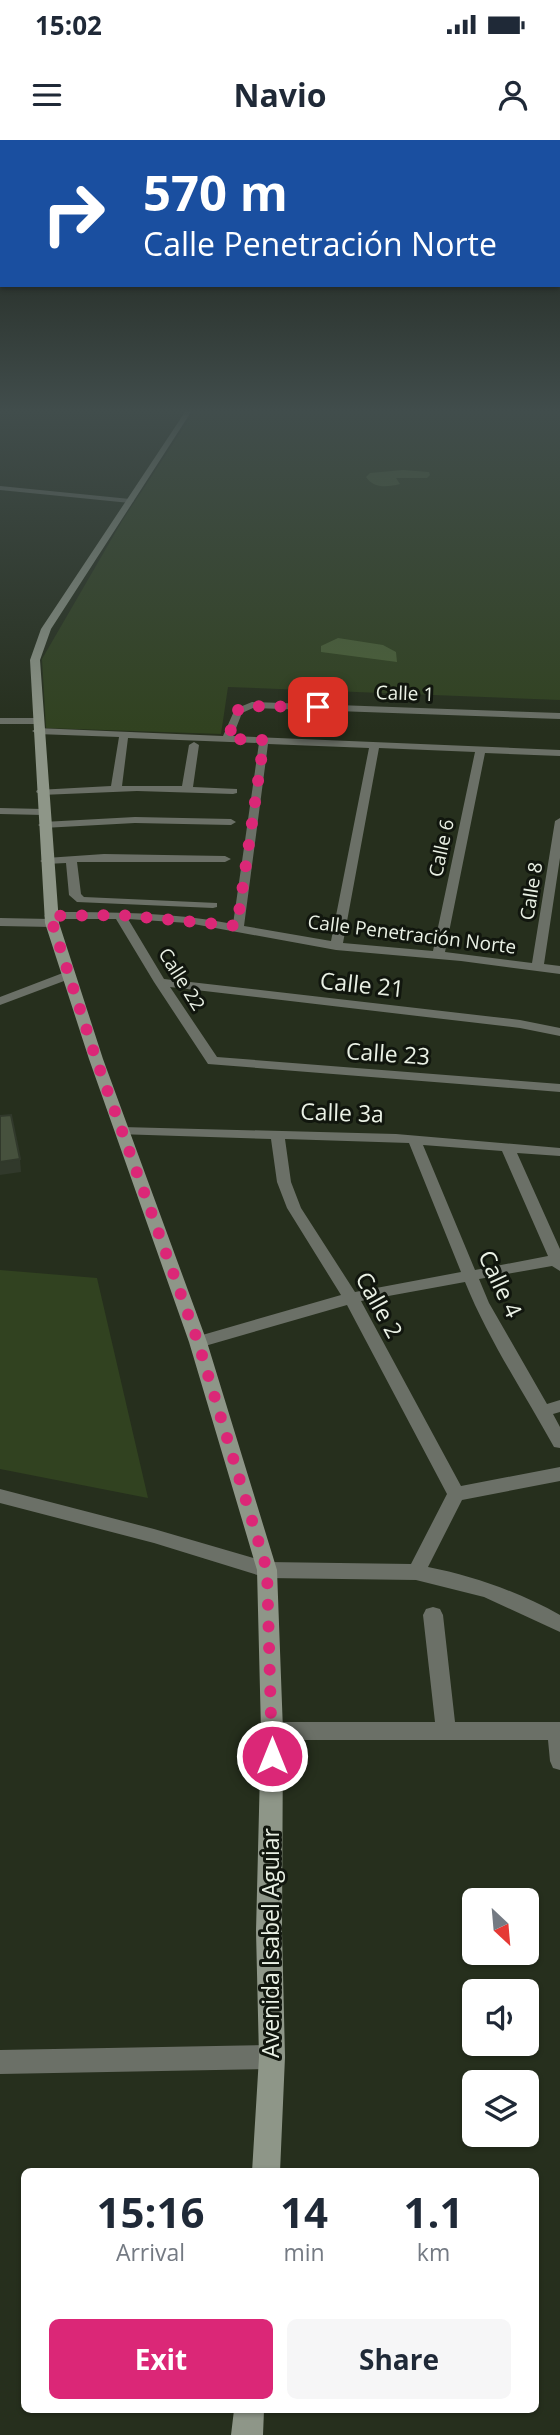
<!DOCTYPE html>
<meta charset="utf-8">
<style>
:root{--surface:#fff;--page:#f6f6f7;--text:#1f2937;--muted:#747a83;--accent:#db2777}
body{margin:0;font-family:"Open Sans",sans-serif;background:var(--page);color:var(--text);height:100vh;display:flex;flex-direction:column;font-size:26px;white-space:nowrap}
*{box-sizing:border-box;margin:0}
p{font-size:23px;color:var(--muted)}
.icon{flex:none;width:38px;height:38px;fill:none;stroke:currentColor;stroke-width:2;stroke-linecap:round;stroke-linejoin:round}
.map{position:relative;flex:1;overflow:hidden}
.panel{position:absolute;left:21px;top:2028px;width:518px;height:245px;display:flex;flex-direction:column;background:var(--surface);border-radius:10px;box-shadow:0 2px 5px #0004}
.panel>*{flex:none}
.banner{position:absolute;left:0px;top:0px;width:560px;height:147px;box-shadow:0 2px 5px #0004;background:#1a4fa0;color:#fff;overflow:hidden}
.needle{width:46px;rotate:154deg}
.fabs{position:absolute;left:462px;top:1748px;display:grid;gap:14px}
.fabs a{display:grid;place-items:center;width:77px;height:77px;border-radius:10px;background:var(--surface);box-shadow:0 2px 5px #0004;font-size:35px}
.pin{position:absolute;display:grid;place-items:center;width:60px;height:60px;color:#fff;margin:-30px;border-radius:14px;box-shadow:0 4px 10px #0006}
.me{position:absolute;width:77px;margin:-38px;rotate:0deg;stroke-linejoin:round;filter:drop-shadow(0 0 5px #0008)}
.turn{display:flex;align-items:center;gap:24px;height:147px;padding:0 28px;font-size:32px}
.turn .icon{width:91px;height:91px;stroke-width:2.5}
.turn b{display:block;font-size:49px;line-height:60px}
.eta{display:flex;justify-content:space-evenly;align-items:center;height:119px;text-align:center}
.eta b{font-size:42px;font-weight:700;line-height:49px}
.action{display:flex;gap:14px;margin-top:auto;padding:14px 28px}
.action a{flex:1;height:80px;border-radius:10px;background:var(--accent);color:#fff;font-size:28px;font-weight:700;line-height:80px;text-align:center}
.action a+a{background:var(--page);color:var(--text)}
.status{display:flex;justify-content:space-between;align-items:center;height:49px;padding:0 35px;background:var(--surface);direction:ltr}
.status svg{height:19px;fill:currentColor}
header{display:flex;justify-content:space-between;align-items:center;height:91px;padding:0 28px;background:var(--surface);font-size:32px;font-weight:700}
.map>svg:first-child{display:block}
.green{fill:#314220}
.water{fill:#4b6137}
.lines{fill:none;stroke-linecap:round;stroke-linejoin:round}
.minor{fill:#6b7067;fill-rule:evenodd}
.tertiary{fill:#6b7067;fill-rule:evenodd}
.secondary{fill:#8e9688;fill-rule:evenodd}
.shaded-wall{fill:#31392b}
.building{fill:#46513d;stroke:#31392b;stroke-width:2}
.route{stroke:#db2777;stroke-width:12;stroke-dasharray:0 21.6}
.labels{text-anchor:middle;stroke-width:6;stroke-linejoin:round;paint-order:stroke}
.far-street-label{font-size:19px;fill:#eaf1e5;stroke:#11160e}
.street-label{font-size:23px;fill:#eaf1e5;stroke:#11160e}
</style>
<div class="status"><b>15:02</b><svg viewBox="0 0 49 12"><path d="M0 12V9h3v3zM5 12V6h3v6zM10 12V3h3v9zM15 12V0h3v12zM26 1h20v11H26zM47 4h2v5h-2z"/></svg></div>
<header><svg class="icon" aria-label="menu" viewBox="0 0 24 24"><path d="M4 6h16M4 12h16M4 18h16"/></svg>Navio<svg class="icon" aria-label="person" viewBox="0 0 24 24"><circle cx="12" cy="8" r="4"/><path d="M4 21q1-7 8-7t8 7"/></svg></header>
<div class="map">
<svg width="560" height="2295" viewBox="0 0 560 2295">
<rect width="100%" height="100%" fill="#262f1d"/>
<path class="green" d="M196,269H560V560L228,547L221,594L46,588L42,519L122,381Z
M0,1130L97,1138L148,1358L0,1329Z"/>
<path class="water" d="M403,330L429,332L430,335L427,338H396L400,344C388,347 374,349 366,337L370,333Z
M338,498L383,505L396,512L397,522L321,512V506Z"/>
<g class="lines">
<path class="minor" d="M252,562L560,573V579L253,568L242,573L233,596L560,610V616L485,613L445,812L532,823L555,681L560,678V718L544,824L560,826V834L461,821L336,810L188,783L128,779L164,839L520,880L560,888V896L520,888L170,847L217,917L560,944V952L208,924L154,842L116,779H52L58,783L52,787L0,786V778L50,779L44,776L50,772C112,772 172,772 233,784L259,603L128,598L122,646H182L189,605L194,602L199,605L193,647L237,649V653L233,654L137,651L41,655L36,652L37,650L111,646L119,597L37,594L32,591L37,588L223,596L235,569ZM268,604L369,608L331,801L244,786ZM379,608L475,612L433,811L343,803Z
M0,578H37L42,581L37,584H0Z
M0,668L43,669L48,672L43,675L0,674Z
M135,677L231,679L236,682L231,685L135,683L43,688L38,685L43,682Z
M104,714L225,716L231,719L225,722H77L81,754L84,757L217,763V767L213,768L77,762L69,755L66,723L46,724L40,721L46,718Z
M68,831L74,835L72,838L0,865V857Z
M122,987L396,994L560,1008V1016L517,1013L560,1109V1131L552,1126L479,1139L489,1163L547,1264L560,1260V1272L553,1274L560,1287V1308L554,1307C524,1253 488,1199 465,1142L361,1161L461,1346L560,1327V1341L462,1360L428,1427C474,1436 519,1452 560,1475V1492L484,1457L416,1440L267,1438L154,1403L0,1363V1349L154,1389L267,1422L411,1424L447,1354L347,1165L198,1208L190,1202L192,1198L341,1155L287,1068L277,1042L271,999L117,994L115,991ZM285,999L409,1003L461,1132L355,1152L301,1068L291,1042ZM423,1005L502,1011L548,1116L475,1130Z
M433,1467L440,1469L443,1475L455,1582H560V1630L553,1628L550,1621L548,1600H272L265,1597L262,1591L265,1585L272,1582H435L423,1475L426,1469Z
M272,1905L281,1908L284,1917L281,1926L272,1929L0,1934V1910Z"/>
<path class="tertiary" d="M0,346L130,359L134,361L130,363L0,350Z"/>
<path class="secondary" d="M187,269H193L51,489L40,520L59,783L103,919L207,1202L277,1430L283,1591L282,1791L285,1917L280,2032H252L259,1917L256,1791L261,1591L257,1430L189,1202L89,919L45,783L30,520L41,489Z
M234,2270H264L263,2295H231Z"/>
</g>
<path class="shaded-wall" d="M20,1019L21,1032L0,1035V1022Z"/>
<path class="building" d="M11,975L20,1019L0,1022V976Z"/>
<linearGradient id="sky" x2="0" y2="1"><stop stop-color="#151a10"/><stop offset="0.46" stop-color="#414d4c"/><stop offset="1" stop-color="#414d4c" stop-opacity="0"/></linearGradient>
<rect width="560" height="590" fill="url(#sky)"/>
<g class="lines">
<path class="route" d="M272,1616L267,1430L198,1202L96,919L50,776L120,775L237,786L264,600L228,599L229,595L238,570L247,566L318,567"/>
</g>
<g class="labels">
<g class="far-street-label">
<text transform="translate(405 553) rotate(2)" y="7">Calle 1</text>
<text transform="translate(441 708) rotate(-78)" y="7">Calle 6</text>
<text transform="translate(531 751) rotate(-81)" y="7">Calle 8</text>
<text transform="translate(412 794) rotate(7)" y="7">Calle Penetración Norte</text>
<text transform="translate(182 839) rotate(58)" y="7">Calle 22</text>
</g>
<g class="street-label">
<text transform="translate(362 845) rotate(6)" y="8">Calle 21</text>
<text transform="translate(388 914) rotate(4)" y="8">Calle 23</text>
<text transform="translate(342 973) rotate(2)" y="8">Calle 3a</text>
<text transform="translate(500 1144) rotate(65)" y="8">Calle 4</text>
<text transform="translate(379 1165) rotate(61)" y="8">Calle 2</text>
<text transform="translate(271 1803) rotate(-90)" y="8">Avenida Isabel Aguiar</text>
</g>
</g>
</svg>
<div class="fabs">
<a><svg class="needle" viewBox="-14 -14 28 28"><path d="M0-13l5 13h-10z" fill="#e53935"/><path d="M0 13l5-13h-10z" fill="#747a83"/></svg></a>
<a><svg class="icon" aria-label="sound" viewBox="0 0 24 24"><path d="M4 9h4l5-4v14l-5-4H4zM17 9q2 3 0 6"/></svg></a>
<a><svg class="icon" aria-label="layers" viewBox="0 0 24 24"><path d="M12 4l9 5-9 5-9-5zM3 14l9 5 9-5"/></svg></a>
</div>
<div class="pin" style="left:318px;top:567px;background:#d93025"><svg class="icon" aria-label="arrive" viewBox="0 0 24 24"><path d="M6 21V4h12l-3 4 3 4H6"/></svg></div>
<svg class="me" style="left:272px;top:1616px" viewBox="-20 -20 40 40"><circle r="17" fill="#db2777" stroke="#fff" stroke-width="3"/><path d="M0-11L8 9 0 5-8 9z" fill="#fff"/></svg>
<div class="banner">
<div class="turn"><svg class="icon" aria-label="right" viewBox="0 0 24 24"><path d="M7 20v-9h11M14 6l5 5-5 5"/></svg><div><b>570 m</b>Calle Penetración Norte</div></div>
</div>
<section class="panel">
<div class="eta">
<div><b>15:16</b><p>Arrival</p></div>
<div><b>14</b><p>min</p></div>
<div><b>1.1</b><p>km</p></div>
</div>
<div class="action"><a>Exit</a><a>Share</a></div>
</section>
</div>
